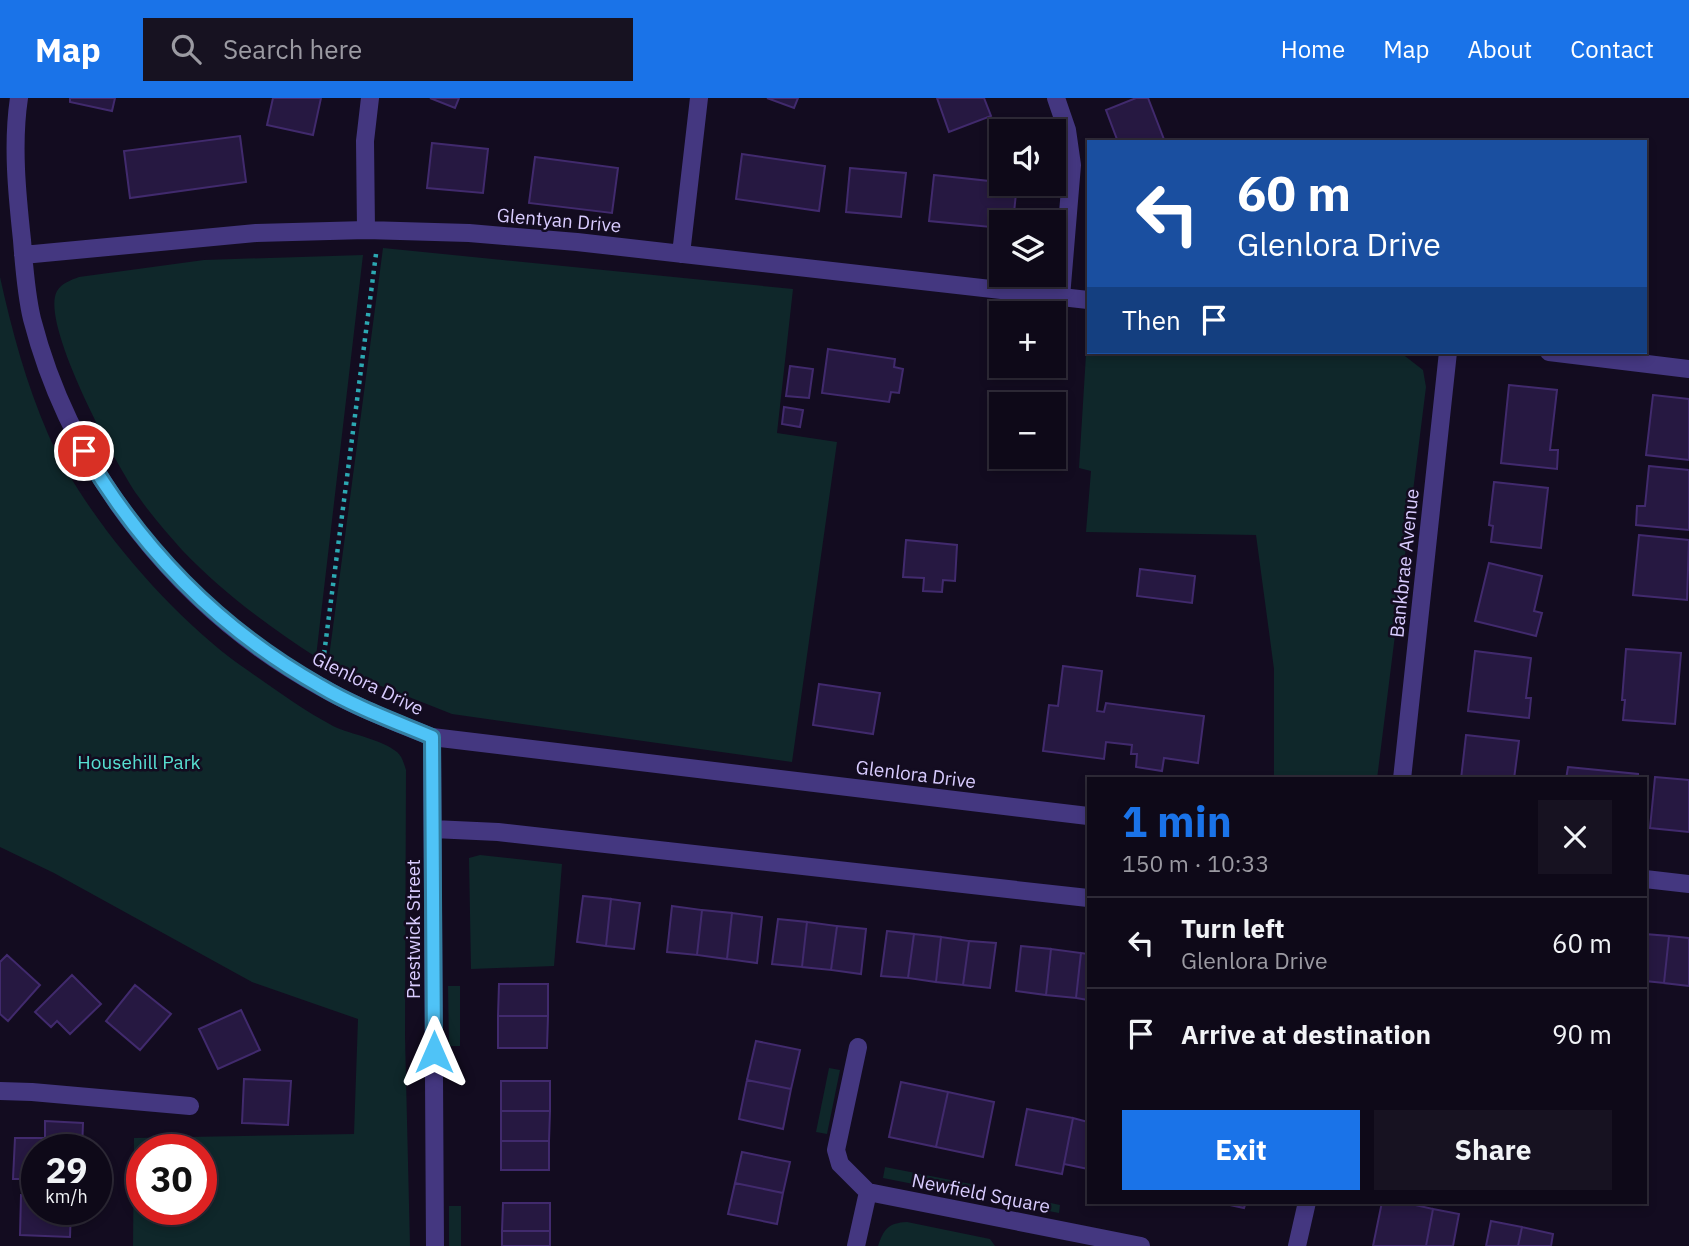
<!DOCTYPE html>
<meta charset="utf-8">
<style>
:root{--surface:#0e0918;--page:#171221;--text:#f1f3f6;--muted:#9b9aa2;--line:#2e2a37;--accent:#1a73e8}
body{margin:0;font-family:"IBM Plex Sans",sans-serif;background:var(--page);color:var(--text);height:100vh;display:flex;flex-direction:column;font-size:26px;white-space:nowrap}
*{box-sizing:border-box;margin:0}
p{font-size:23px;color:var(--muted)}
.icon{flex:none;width:38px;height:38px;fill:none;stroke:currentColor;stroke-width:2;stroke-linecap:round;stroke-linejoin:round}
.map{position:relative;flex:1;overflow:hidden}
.details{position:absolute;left:1087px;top:679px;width:560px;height:427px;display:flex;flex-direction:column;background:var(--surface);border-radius:0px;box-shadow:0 4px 10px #0003,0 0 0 2px var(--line)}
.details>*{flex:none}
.guide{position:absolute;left:1087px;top:42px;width:560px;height:214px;border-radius:0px;box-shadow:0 4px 10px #0003,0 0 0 2px var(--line);background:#1a4fa0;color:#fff;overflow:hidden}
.controls{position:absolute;left:989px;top:21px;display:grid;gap:14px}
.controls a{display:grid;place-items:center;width:77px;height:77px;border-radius:0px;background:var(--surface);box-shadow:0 4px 10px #0003,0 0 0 2px var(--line);font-size:35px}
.speed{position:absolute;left:21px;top:1036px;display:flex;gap:14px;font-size:35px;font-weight:700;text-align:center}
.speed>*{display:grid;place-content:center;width:91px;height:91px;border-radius:50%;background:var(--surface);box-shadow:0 4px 10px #0003,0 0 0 2px var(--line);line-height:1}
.speed small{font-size:18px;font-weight:400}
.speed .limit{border:10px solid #d22;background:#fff;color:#111}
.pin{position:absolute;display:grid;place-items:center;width:60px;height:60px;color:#fff;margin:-30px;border:4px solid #fff;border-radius:50%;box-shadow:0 2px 7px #0007}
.me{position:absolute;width:77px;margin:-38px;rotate:0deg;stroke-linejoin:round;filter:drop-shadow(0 0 5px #0008)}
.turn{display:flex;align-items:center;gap:24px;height:147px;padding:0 35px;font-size:32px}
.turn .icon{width:91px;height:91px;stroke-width:2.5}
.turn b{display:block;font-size:49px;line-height:60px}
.then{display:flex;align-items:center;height:66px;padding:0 35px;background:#0003;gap:14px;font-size:26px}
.round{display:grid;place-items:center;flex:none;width:74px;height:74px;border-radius:0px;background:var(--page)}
.head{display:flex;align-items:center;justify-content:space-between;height:119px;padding:0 35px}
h1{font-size:42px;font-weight:700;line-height:52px;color:var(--accent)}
.primary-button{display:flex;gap:14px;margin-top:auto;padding:14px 35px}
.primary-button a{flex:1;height:80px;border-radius:0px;background:var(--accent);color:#fff;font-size:28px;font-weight:700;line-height:80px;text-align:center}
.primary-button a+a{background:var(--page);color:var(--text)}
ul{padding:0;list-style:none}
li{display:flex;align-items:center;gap:21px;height:91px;padding:0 35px;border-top:2px solid var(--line)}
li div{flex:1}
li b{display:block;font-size:26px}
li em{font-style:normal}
header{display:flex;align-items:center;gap:42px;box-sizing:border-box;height:98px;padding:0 35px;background:var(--accent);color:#fff}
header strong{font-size:33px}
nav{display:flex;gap:38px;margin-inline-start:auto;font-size:24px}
.search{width:490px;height:63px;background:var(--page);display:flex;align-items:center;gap:18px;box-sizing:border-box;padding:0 24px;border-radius:0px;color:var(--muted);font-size:26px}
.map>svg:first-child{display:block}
.green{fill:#0f272a;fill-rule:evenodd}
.building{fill:#261841;stroke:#412a6d;stroke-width:2}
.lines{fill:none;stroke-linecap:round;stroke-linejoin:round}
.path{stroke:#2ca8b2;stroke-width:4.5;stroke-dasharray:3.5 5;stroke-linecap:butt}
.street{stroke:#443780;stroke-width:18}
.route-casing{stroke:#337fa1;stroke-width:18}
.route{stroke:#4fc3f7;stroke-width:12}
.labels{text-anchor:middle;stroke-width:5;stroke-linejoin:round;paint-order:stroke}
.street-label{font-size:19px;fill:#d9ccff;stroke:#130c20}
.park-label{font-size:19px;fill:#57e0d1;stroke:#130c20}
</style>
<header>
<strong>Map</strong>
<div class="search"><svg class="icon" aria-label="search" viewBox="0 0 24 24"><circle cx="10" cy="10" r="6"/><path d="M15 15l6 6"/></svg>Search here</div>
<nav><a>Home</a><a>Map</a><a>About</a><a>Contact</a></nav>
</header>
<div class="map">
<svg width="1689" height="1148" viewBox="0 0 1689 1148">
<rect width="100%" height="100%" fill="#130c20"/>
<path class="green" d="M383,150L793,191L777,335L837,344L792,664L452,616L328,567Z
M363,157L316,559C268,528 221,493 182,452C167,435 151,417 138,398C117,368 39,225 57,193C62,185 71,182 79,179L204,162Z
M0,179C12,233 26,285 48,336C83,416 169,516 240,567C270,588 301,611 333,628C352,637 381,641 397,654C402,658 404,666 406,672L405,939L410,1148H133L134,1040L354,1036L358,921L252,884L54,775L0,749ZM142,1052H201V1111H142Z
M1088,224V254H1387L1401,255L1423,272L1426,289L1377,681H1274V571L1256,437L1086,434L1091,373L1079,370Z
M480,757L562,766L554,868L471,871L469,760Z
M448,888H460V948H449Z
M829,970L840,972L827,1036L816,1034Z
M885,1069L976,1087L974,1098L883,1080Z
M1013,1097L1060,1107L1059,1115L1012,1106Z
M449,1108H461V1148H449Z
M907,1124L990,1141L995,1148H878C884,1131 888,1125 907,1124Z"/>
<path class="building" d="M70,0H115L112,13L70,4Z
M273,0H321L313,37L267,27Z
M430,0H459L455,10Z
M767,0H798L794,10Z
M937,0H984L991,18L949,34Z
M1136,0H1148L1165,44H1118L1106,12Z
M240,38L246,84L130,100L124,53Z
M432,45L488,51L483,95L427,90Z
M742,56L825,68L819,113L736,101Z
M535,59L618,70L612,115L529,105Z
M850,70L906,75L901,119L846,114Z
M934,77L1017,86L1013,124H1001V130L929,123Z
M828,251L895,261L894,269L903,271L899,295L891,294L889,304L822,295Z
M790,268L813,271L809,300L786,298Z
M1509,287L1557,292L1550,352H1558L1557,371L1501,365Z
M1653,297L1689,301V362L1646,357Z
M784,309L803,312L800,329L782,326Z
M1649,368L1689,372V432L1636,427L1637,408H1645Z
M1494,384L1548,390L1541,450L1491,444L1493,428L1489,427Z
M1639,437L1689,442L1687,502L1633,497Z
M906,442L957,447L955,483L943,482L942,494L923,493L924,480L903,479Z
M1489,465L1542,478L1534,513L1542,515L1536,538L1475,523Z
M1140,471L1195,478L1192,505L1137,498Z
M1626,551L1681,555L1675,626L1623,622L1625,602H1622Z
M1475,553L1531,560L1526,600H1531L1529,620L1468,613Z
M1063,568L1102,573L1097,613L1104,614L1106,605L1204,618L1198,665L1164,660L1162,673L1136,669L1137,656H1131L1132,647L1106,644L1104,661L1043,653L1049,607L1058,608Z
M819,586L880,595L873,636L813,627Z
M1466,637L1519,643L1514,681H1461Z
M1568,669L1638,676V681H1566Z
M1655,679L1689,682V734L1650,730Z
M583,798L611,801L606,848L577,844Z
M611,801L640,805L634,851L606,848Z
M672,808L702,812L697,857L667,854Z
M702,812L732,815L727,861L697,857Z
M732,815L762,819L757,865L727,861Z
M778,821L807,824L802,869L772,866Z
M807,824L837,828L831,872L802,869Z
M837,828L866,831L861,876L831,872Z
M887,833L914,836L908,880L881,878Z
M914,836L941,839L936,884L908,880Z
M1645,836L1669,838L1664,885L1645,883Z
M1669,838L1689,840V888L1664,885Z
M941,839L969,843L963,887L936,884Z
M969,843L996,845L990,890L963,887Z
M1021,848L1051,851L1046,897L1016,893Z
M1051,851L1081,855L1076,900L1046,897Z
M1081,855L1088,856V902L1076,900Z
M7,857L40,887L8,923L0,916V864Z
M72,877L101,906L70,936L57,923L51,929L35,914Z
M499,886H548V918H498Z
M135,887L171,916L140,952L106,923Z
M241,912L260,952L218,971L199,931Z
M498,918H548L547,950H498Z
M756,943L800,952L791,991L747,982Z
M244,981L291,983L288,1027L242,1025Z
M747,982L791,991L783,1031L739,1021Z
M501,983H550V1013H501Z
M901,984L948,994L936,1049L889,1039Z
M948,994L994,1004L983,1059L936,1049Z
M1027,1011L1073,1020L1062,1076L1016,1067Z
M501,1013H550L549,1043H501Z
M1073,1020L1088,1024V1071L1064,1066Z
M45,1023L83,1025L82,1052H37V1081H13L15,1040H45Z
M501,1043H549V1072H501Z
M742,1054L790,1064L783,1095L735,1085Z
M735,1085L783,1095L777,1126L728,1116Z
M21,1097L37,1098V1111H71L70,1139L20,1137Z
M1216,1104H1246L1244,1110Z
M1382,1104H1402L1433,1111L1426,1148H1373Z
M503,1105H550V1133H502Z
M1433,1111L1459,1116L1453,1148H1426Z
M1491,1123L1522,1129L1518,1148H1486Z
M1522,1129L1553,1136L1551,1148H1518Z
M502,1133H550V1148H502Z"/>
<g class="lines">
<path class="path" d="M323,564L376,156"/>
<path class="street" d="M19,0C12,46 17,96 22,142C24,168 26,196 32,221C72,376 181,512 321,589C356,609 394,624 432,639L1088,718
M1056,0L1067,32L1072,67L1061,199
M366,132L365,43L370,0
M681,156L699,0
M23,157L256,135L366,132L469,135L577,144L1088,202
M1549,254L1689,271
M432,639L435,1148
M1402,681L1448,254
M433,731L498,734L1088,800
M1645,781L1689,786
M858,949L836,1052L840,1066L868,1094
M0,993L32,994L190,1008
M856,1148L868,1094L1141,1148
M1297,1148L1307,1104"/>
</g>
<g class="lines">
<defs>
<path id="route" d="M84,353C142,452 219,531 320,588C355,609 394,623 432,639L434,954"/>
</defs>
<use href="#route" class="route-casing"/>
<use href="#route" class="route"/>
</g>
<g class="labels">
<g class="street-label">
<text transform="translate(559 122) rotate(5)" y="7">Glentyan Drive</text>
<text transform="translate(1404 465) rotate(-84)" y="7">Bankbrae Avenue</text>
<text transform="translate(368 585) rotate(26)" y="7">Glenlora Drive</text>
<text transform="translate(916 676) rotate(7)" y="7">Glenlora Drive</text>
<text transform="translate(413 831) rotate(-90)" y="7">Prestwick Street</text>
<text transform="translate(981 1095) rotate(11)" y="7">Newfield Square</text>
</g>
<g class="park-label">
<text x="139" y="671">Househill Park</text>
</g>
</g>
</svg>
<div class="controls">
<a><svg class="icon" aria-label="sound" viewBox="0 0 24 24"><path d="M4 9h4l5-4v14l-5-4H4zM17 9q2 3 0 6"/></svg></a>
<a><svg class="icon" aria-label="layers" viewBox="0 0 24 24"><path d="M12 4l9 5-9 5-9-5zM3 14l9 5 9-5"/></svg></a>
<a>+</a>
<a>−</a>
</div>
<div class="speed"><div>29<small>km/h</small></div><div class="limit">30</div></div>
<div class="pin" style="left:84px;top:353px;background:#d93025"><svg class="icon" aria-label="arrive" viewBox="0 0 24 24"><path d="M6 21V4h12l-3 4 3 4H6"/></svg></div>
<svg class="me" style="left:434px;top:954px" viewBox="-20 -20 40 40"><path d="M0-17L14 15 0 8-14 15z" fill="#4fc3f7" stroke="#fff" stroke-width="4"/></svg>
<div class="guide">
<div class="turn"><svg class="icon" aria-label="left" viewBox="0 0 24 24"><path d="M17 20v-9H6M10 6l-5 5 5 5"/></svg><div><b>60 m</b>Glenlora Drive</div></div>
<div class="then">Then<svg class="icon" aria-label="arrive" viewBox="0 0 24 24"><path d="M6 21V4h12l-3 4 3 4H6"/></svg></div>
</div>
<section class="details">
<div class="head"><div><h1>1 min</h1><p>150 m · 10:33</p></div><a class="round"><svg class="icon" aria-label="close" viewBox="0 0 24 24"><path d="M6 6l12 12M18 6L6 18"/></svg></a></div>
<ul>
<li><svg class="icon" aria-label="left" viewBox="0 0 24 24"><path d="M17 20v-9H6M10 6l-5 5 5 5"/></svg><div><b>Turn left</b><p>Glenlora Drive</p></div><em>60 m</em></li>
<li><svg class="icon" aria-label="arrive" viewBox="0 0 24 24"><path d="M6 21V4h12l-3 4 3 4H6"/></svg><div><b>Arrive at destination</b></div><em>90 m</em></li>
</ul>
<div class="primary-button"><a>Exit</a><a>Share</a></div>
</section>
</div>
